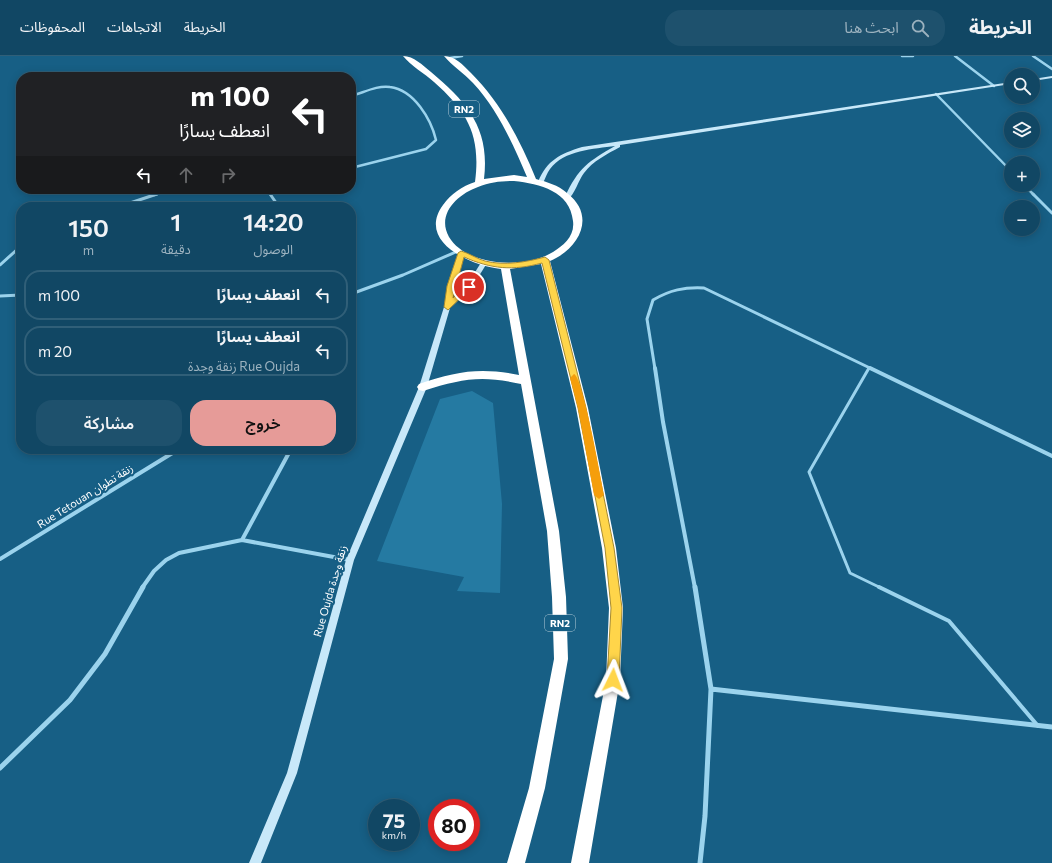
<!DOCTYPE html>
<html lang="ar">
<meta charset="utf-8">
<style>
:root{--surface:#114764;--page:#1e516d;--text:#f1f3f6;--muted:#9cb2bf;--line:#305f78;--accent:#e69b98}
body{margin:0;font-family:Commissioner,"Noto Sans Arabic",sans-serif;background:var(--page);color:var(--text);direction:rtl;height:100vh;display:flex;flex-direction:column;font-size:15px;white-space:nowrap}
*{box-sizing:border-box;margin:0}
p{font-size:13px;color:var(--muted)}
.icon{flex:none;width:22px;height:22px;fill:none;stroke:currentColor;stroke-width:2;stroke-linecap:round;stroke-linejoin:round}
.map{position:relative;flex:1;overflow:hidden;direction:ltr}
.side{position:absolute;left:16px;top:146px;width:340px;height:252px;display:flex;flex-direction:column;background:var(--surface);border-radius:16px;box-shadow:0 2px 10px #0003,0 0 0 1px var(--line);direction:rtl}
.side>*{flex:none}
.guide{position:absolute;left:16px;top:16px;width:340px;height:122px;border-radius:16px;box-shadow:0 2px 10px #0003,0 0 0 1px var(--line);direction:rtl;background:#202124;color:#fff;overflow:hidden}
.buttons{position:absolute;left:1004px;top:12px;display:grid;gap:8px}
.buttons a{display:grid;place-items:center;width:36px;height:36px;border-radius:50%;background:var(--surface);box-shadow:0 2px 10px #0003,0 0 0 1px var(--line);font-size:20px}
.speed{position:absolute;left:368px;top:743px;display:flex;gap:8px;font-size:20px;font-weight:700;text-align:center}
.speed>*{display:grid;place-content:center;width:52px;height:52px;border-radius:50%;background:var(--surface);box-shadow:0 2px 10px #0003,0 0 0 1px var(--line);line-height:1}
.speed small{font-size:10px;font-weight:400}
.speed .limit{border:6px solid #d22;background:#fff;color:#111}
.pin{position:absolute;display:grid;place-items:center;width:34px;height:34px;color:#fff;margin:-17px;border:2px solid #fff;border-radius:50%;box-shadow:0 1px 4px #0007}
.me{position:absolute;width:44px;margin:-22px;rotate:3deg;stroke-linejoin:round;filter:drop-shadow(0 0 3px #0008)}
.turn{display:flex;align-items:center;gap:14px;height:84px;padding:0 20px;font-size:18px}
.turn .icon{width:52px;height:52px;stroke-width:2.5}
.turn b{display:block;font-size:28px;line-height:34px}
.lanes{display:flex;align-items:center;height:38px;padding:0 20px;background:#0003;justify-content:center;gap:20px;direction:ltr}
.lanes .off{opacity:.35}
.eta{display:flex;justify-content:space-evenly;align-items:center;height:68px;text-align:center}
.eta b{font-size:24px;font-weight:600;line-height:28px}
.action{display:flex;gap:8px;margin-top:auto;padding:8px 20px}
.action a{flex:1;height:46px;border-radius:16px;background:var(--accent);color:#111;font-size:16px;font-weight:600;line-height:46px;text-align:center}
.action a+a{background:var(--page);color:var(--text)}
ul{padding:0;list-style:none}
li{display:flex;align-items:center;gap:12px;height:50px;margin:0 8px 6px;padding:0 12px;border:2px solid var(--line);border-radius:16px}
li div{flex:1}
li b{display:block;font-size:15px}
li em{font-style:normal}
header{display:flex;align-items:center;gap:24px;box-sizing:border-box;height:56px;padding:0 20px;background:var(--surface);border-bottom:1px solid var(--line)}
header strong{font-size:19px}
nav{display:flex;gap:22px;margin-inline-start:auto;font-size:14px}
.search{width:280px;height:36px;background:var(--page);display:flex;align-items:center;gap:10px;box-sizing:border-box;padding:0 14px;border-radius:16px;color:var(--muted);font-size:15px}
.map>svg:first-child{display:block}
.green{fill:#257aa2}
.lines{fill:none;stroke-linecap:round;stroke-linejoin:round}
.lane-far1{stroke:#9bd3ed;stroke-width:3}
.lane{stroke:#9bd3ed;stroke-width:4}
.street-far3{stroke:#9bd3ed;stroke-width:2.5}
.street-far2{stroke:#9bd3ed;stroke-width:3}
.street-far1{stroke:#9bd3ed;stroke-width:4}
.street{stroke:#9bd3ed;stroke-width:5}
.secondary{fill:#c8e8f9;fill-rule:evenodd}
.highway{fill:#fff;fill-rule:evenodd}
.route{fill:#ffd54a;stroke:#a68a30}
.slow{fill:#f59e0b}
.labels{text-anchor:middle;stroke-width:4;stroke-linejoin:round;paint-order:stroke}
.shield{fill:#175f85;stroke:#b9cfda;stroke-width:1}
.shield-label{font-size:10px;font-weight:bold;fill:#fff}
.street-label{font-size:11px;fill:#fff;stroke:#175f85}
</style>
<header>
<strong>الخريطة</strong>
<div class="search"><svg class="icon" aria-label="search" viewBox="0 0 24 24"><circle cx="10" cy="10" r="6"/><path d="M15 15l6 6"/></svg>ابحث هنا</div>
<nav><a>الخريطة</a><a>الاتجاهات</a><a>المحفوظات</a></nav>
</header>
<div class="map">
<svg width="1052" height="807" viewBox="0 0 1052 807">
<rect width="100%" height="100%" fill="#175f85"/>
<path class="green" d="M472,335L493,347L502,448L500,537L457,535L464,521L377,505L440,343Z"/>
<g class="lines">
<path class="lane-far1" d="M869,312L809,416L850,517L881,532"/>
<path class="lane" d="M879,531L949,565L1038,670"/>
<path class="street-far3" d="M902,0H913
M955,0L994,30
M1033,0L1052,13
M450,2L462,0
M936,38L1011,115
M351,40C363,37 377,29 390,31C414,34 431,63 436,84L426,93L351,112
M1024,129L1034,139
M267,133L271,139
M154,139L172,133"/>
<path class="street-far2" d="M270,138L279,151
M1033,138L1052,157
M118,151L157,138
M0,209L21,190
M351,238L403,219L458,195
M0,240L21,239
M655,313L647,263L653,244C670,234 684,231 704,232L872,313"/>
<path class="street-far1" d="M655,312L663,366L695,532
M870,312L1052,400
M242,484L291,393
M0,503L179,393
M142,532L154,515L166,504L179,497L242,484L350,504"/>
<path class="street" d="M695,531L711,633L705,760L700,807
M711,633L1052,671
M0,712L70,644L105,598L143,531"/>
<path class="secondary" d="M1052,20V22L1033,25V23Z
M1011,26V28L620,89V91C607,98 593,105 584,117C579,123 574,140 568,143L565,141C578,112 589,105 615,90C594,93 564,94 550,113C547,117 545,123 543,127L538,126C547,104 560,98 582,91Z
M461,195L464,197L454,230L452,243L467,229L482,205H486L487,207L471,233L450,252L427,331L354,504L297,717L261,807H249L287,717L346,504L419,331L444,251L448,230L458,197Z"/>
<path class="highway" d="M403,0C414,0 422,9 431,16C468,47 490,73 484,123L514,119L527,121C513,88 498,54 473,27C464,17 452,10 444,0C455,0 463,9 471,17C501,47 520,84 536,123C547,126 558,129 567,137C597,160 579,193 550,205L588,352L616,492L623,552L620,624L589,807H571L606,624L609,552L602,492L576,352L541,208L510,213L559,475L566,541L568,603L545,732L525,807H507L529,732L554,603L552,541L547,475L521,328C480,319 462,323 423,335L419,334L417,331L419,328C456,315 481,311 519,319L501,213C472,210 416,186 443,149C451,138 462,130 475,126C481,80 468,56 434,26C424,17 411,10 403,0ZM514,125C540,128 570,135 573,165C575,180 564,189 553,196C526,213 467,211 449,181C436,158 458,138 478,131C490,126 502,125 514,125Z"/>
</g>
<path class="route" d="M461,195C469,197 477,203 485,205C505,210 526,206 545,201L549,204L586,352L614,492L622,552L619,624L617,628L613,630L609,628L607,624L611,552L605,492L578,352L542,207C513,215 491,213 464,201L453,242L466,229L469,228L472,231L448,254L444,251L447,230L458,197Z"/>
<path class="slow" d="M574,318C583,321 601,423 604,439L599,443L594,439L578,352L570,322Z"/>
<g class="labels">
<g class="shield">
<rect x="449" y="45" width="30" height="16" rx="3"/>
<rect x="545" y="559" width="30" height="16" rx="3"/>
</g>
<g class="shield-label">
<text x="464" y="57">RN2</text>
<text x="560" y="571">RN2</text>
</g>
<g class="street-label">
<text transform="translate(85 440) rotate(-32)" y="4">Rue Tetouan زنقة تطوان</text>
<text transform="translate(330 535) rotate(-74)" y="4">Rue Oujda زنقة وجدة</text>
</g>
</g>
</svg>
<div class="buttons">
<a><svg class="icon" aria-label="search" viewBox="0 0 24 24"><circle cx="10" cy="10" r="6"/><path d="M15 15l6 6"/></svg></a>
<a><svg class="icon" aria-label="layers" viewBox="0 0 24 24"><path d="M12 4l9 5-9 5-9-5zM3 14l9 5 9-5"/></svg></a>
<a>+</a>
<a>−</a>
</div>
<div class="speed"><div>75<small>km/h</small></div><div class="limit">80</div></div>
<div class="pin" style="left:469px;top:231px;background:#d93025"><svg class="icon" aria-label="arrive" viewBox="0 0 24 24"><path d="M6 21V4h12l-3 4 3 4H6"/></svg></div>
<svg class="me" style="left:613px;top:624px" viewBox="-20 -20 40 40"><path d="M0-17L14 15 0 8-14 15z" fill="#ffd54a" stroke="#fff" stroke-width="4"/></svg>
<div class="guide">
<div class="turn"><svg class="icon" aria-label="left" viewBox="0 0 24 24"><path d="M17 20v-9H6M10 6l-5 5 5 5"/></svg><div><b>100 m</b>انعطف يسارًا</div></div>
<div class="lanes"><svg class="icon" aria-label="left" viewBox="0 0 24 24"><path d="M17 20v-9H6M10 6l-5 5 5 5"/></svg><svg class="icon off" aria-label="ahead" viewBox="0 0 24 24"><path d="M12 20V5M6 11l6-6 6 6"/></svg><svg class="icon off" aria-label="right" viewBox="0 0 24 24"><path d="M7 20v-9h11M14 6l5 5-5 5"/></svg></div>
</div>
<section class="side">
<div class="eta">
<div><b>14:20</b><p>الوصول</p></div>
<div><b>1</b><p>دقيقة</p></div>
<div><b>150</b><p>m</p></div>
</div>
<ul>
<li><svg class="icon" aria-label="left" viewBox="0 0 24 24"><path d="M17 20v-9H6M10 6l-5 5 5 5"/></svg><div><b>انعطف يسارًا</b></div><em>100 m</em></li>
<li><svg class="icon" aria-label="left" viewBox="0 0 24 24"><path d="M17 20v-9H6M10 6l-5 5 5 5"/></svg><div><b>انعطف يسارًا</b><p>Rue Oujda زنقة وجدة</p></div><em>20 m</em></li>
</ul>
<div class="action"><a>خروج</a><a>مشاركة</a></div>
</section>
</div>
